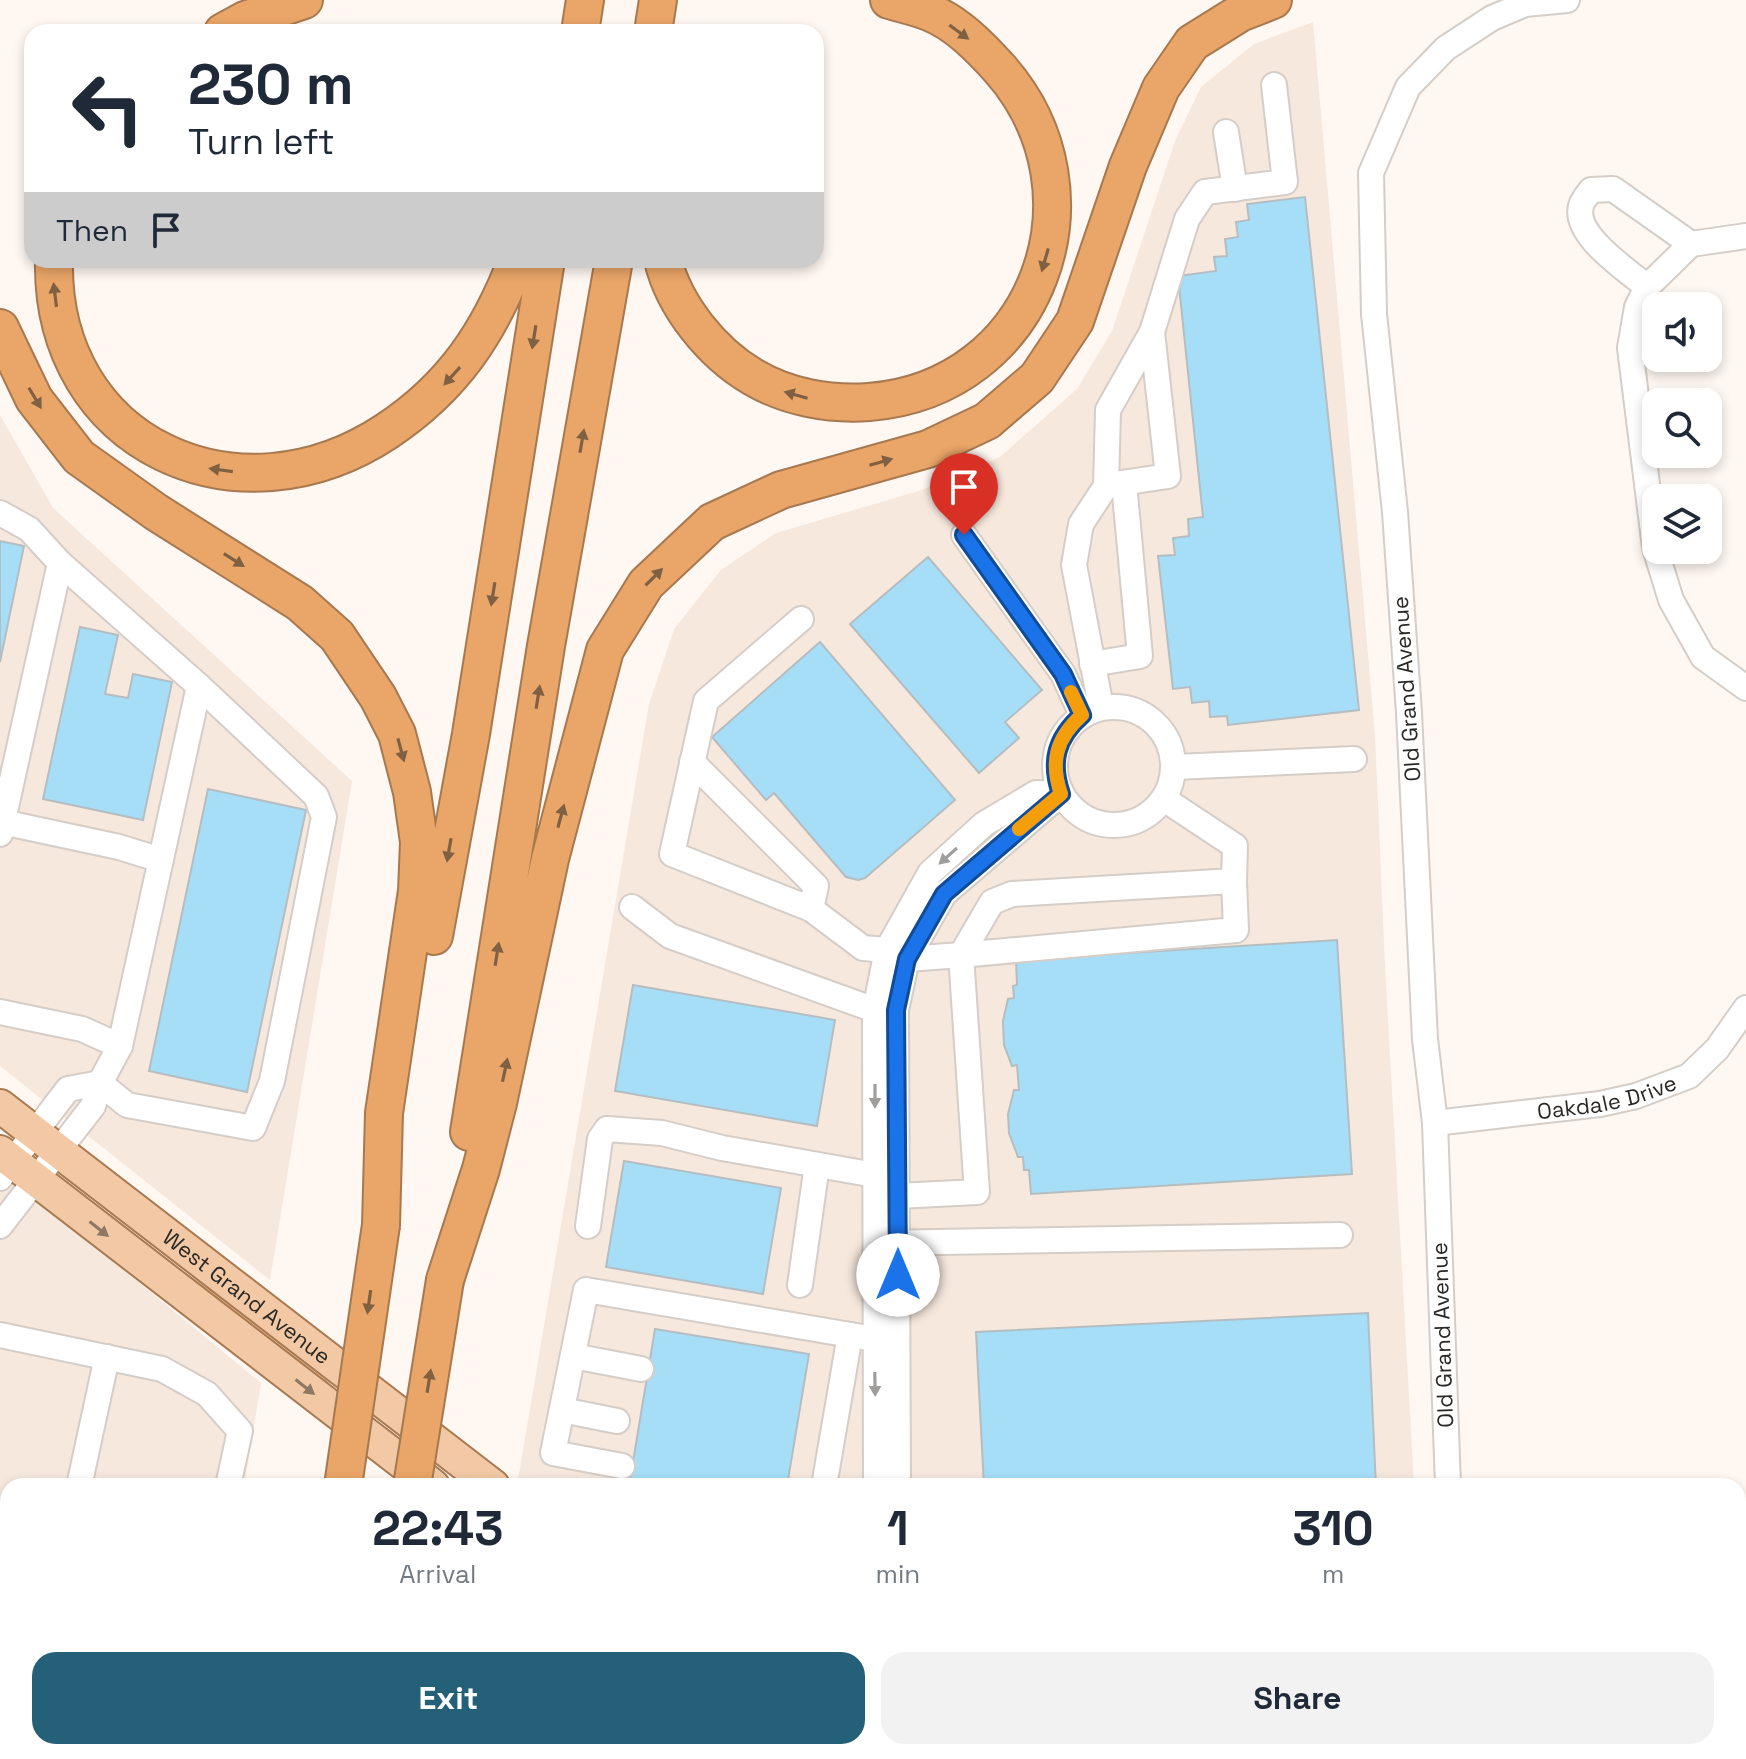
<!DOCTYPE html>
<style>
:root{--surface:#fff;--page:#f2f2f3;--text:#1f2937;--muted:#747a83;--accent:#246078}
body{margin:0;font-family:"Space Grotesk",sans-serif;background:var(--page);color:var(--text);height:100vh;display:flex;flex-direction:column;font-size:30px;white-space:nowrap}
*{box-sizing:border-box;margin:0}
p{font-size:26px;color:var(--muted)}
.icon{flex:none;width:44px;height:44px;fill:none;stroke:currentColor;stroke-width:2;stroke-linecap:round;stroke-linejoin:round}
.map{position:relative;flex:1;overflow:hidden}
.sheet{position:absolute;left:0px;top:1478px;width:1746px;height:282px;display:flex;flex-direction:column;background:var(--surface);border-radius:24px 24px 0 0;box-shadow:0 4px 12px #0003}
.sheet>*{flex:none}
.guide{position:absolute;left:24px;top:24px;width:800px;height:244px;border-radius:24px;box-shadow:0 4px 12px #0003;background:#fff;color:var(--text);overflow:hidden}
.fabs{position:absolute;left:1642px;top:292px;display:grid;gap:16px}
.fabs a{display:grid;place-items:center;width:80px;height:80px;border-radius:16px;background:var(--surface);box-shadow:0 4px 12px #0003;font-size:40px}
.pin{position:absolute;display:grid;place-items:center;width:68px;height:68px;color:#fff;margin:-82px -34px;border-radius:50% 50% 50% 0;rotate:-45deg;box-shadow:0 0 8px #0007}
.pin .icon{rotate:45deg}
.me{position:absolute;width:88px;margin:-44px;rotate:0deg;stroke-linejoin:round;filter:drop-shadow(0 0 6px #0008)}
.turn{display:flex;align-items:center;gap:28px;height:168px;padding:0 32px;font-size:36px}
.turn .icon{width:104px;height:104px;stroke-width:2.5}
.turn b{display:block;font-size:56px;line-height:68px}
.then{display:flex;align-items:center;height:76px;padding:0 32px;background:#0003;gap:16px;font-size:30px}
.eta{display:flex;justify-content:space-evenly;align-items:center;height:136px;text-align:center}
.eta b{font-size:48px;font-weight:600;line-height:56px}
.action{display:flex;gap:16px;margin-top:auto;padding:16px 32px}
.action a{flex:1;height:92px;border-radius:24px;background:var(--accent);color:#fff;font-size:32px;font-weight:600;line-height:92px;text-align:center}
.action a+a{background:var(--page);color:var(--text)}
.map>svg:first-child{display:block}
.built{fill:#f6e8dd}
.green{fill:#f0bf96}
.building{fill:#a6def7;stroke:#b4bdc1;stroke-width:2}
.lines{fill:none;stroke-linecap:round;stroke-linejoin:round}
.minor-casing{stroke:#d5cdc7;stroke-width:28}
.major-casing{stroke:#a77951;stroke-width:36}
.highway-casing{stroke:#a77951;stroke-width:40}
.minor{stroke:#fff;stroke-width:24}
.major{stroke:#f2c9a4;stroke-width:32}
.highway{stroke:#eaa568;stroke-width:36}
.highway-bridge-casing{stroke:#a77951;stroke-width:40;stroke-linecap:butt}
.highway-bridge{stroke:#eaa568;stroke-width:36}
.oneway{fill:#806043}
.oneway2{fill:#9f9e9d}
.oneway3{fill:#8e7864}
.route-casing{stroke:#114b97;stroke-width:20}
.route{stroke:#1a73e8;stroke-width:14}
.slow{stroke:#f59e0b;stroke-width:14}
.labels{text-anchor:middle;stroke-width:7;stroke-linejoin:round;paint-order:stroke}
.street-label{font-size:22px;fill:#2a2825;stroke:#fff}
</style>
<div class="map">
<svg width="1746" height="1759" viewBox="0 0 1746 1759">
<rect width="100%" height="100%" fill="#fff7f1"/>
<path class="built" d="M1313,22L1375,736L1385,966L1414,1486H517L649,704L674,629L721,570L776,533L922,490L1000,457L1077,389L1112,331L1175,141L1201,87L1254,44Z
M0,415L53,508L352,781L270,1280L0,1066Z
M0,1168L261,1383L244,1486H8V1752H201L200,1759H0Z
M465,1752H719L729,1759H463Z
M880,1752H1428L1429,1759H889Z"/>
<path class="green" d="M162,1258L257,1319L332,1378L325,1388Z"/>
<path class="building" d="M1305,197L1359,710L1228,725L1227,716L1210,717L1209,701L1192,703L1190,687L1173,689L1158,556L1175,555L1173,538L1189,536L1188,519L1203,517L1178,276L1216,271L1214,257L1227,256L1225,239L1238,237L1236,222L1249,220L1247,204Z
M0,541L24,546L0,662Z
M928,557L1042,690L1005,722L1019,738L979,773L850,624Z
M80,627L118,635L105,694L128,698L133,674L172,682L143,820L43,799Z
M820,642L955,800L865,878L858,880L846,877L774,793L766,800L712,737Z
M208,789L306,810L247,1092L149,1071Z
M1337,940L1352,1174L1031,1194L1029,1170H1024L1023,1157H1018L1009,1133L1008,1114L1014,1090H1019L1017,1065L1012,1066L1004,1045L1003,1021L1008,999L1014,998L1013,986L1017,985L1016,960Z
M633,985L835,1020L817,1126L615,1091Z
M624,1161L781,1188L763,1294L606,1267Z
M1368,1313L1376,1486H984L976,1332Z
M655,1329L809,1354L787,1486H629Z
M525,1752H567L575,1754L573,1759H523Z"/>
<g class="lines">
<defs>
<g id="minor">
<path d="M1226,132L1235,189"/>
<path d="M1746,236L1691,244L1647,287L1637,307L1630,348L1655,548L1671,600L1703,657L1746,688"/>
<path d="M1647,287C1627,270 1573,235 1581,206C1582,201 1588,194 1591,190L1613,189L1691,244"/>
<path d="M1108,485L1168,476L1152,332"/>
<path d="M0,513L29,529L60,563L199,686L316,796L324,817L272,1081L253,1128L127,1105L100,1083L68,1089L0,1178"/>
<path d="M964,535L1063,674L1082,715"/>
<path d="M801,619L706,701L672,854L811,909L863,948L887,950L907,959L961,955L977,1192L897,1196"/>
<path d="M1092,664L1140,656L1124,483"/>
<circle cx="1114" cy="766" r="59"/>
<path d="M1101,707L1074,565L1081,524L1106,486L1108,410L1152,332L1187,219L1205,192L1285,182L1274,85"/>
<path d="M692,762L816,886L811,909"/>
<path d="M1174,767L1354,759"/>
<path d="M2,822L119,847L161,860"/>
<path d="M0,834L60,563"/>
<path d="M632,907L670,936L875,1010H891"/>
<path d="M961,955L992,902L1012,894L1234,881L1235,846L1164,799"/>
<path d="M961,955L1236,930L1234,881"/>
<path d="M0,1012L82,1029L120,1046"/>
<path id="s1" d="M1435,1123L1600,1104L1636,1096L1689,1076L1717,1049L1746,1008"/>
<path d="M0,1226L93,1106L100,1083L120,1046L199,686"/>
<path d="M588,1226L600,1139L607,1129L662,1133L722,1148L875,1175"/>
<path d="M882,1243L1340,1235"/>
<path d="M800,1285L817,1165"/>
<path d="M0,1335L162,1369L207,1394L240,1431L228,1486"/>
<path d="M573,1356L641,1369"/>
<path d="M562,1410L617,1421"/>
<path d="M622,1466L553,1453L586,1290L874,1339L887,1337"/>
<path d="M79,1486L107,1357"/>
<path d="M824,1486L850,1335"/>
<path d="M876,1486L875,1010L887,950L930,873L984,824L1036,793L1061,794"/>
<path d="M898,1486L896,1010L907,959L944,894L1061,794"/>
<path d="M1448,1486L1435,1123L1425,1039L1409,713L1395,512L1374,314L1371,173L1408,87L1446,48L1492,18L1525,4L1567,0"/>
<path d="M0,1554L8,1555"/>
<path d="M1738,1604H1746"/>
<path d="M0,1713H8"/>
<path d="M636,1752L644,1759"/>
<path d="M1460,1752V1759"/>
<path d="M495,1759L497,1752"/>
<path d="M614,1759L616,1752"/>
</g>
<g id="major">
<path id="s2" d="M0,1106L493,1486"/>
<path d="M0,1152L433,1486"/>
<path d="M778,1752L788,1759"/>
<path d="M838,1752L847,1759"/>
</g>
<path id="highway" d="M223,32L245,20L304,0
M580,32L585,0
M653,32L658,0
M54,260C50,445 238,530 387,431C453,387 489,333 517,260
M663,260C674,306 712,353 753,377C787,397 829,405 869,402C1038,389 1109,193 1000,69C980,47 957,23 929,12C917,7 902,4 889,0
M0,328L34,399L79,457L156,512L300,603L337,636L378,697L397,734L412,792L419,842L417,891L384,1113L381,1225
M434,936L471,734L546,260
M469,1132L546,646L614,260
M445,1280L481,1169L498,1103L550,859L605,650L646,584L712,522L781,490L928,449L987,421L1037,378L1075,321L1128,166L1161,88L1192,43L1240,13L1273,0
M295,1759L296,1752
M364,1759L366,1752"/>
</defs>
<use href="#minor" class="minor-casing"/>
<use href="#major" class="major-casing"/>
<use href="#highway" class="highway-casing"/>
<use href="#minor" class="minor"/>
<use href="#major" class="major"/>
<use href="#highway" class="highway"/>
<defs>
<path id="highway-bridge" d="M343,1486L381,1225
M412,1486L445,1280"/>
</defs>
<use href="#highway-bridge" class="highway-bridge-casing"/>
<use href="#highway-bridge" class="highway-bridge"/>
</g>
<defs><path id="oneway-solid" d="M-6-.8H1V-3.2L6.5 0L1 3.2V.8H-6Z" transform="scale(2)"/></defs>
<g class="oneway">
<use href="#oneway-solid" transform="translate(959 32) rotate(36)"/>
<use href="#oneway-solid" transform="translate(1045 260) rotate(106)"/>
<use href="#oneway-solid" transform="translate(55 295) rotate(-97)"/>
<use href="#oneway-solid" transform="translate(534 337) rotate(99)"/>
<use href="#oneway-solid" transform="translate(452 376) rotate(132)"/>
<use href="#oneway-solid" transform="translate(796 395) rotate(-164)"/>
<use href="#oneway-solid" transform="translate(35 398) rotate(59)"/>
<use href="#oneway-solid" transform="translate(582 441) rotate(-80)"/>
<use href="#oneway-solid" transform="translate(881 462) rotate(-16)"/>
<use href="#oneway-solid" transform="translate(221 470) rotate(-172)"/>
<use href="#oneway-solid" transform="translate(234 560) rotate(32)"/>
<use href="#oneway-solid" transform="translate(654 577) rotate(-45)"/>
<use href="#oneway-solid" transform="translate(493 594) rotate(99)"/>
<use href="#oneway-solid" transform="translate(538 697) rotate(-81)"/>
<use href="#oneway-solid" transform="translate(401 750) rotate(75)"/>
<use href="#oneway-solid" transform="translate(561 816) rotate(-75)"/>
<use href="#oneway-solid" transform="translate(449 850) rotate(100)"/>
<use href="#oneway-solid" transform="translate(497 954) rotate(-81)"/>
<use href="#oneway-solid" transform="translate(505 1070) rotate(-78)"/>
<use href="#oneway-solid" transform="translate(369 1302) rotate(98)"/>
<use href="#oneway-solid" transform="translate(429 1381) rotate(-81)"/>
</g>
<g class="oneway2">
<use href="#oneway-solid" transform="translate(948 856) rotate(138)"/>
<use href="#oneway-solid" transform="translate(875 1096) rotate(90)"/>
<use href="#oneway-solid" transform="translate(875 1384) rotate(89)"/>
</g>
<g class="oneway3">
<use href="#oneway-solid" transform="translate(99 1229) rotate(38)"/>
<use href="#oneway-solid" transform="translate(305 1387) rotate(38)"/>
</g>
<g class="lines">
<defs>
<path id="route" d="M898,1275L896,1010L907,959L944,894L1061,794C1050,762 1056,738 1082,715L1063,674L964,535"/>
</defs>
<use href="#route" class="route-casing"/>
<use href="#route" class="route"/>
<path class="slow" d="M1019,829L1061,794C1050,762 1056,738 1082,715L1071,692"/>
</g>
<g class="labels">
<g class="street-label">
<text transform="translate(1406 689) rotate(-94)" y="8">Old Grand Avenue</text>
<text dy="8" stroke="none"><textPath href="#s1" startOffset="174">Oakdale Drive</textPath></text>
<text dy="8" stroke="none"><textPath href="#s2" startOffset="312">West Grand Avenue</textPath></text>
<text transform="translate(1442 1335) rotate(-92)" y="8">Old Grand Avenue</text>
</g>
</g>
</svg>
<div class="fabs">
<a><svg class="icon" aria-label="sound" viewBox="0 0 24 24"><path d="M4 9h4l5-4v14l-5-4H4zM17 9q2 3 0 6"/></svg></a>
<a><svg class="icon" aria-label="search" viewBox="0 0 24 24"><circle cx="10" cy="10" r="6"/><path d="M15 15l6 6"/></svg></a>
<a><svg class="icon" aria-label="layers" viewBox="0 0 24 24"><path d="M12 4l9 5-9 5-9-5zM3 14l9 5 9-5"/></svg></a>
</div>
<div class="pin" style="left:964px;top:535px;background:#d93025"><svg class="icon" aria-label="arrive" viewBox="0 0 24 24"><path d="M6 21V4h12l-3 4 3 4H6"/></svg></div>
<svg class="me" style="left:898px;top:1275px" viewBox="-20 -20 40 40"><circle r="19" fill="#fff"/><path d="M0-13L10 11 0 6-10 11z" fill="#1a73e8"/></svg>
<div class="guide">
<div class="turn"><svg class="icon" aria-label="left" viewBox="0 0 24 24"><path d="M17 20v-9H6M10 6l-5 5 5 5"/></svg><div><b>230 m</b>Turn left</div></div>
<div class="then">Then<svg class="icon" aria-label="arrive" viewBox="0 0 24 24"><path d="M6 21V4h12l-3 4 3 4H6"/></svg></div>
</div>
<section class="sheet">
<div class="eta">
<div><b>22:43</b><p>Arrival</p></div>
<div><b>1</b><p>min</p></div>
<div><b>310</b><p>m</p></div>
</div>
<div class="action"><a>Exit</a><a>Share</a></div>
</section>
</div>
